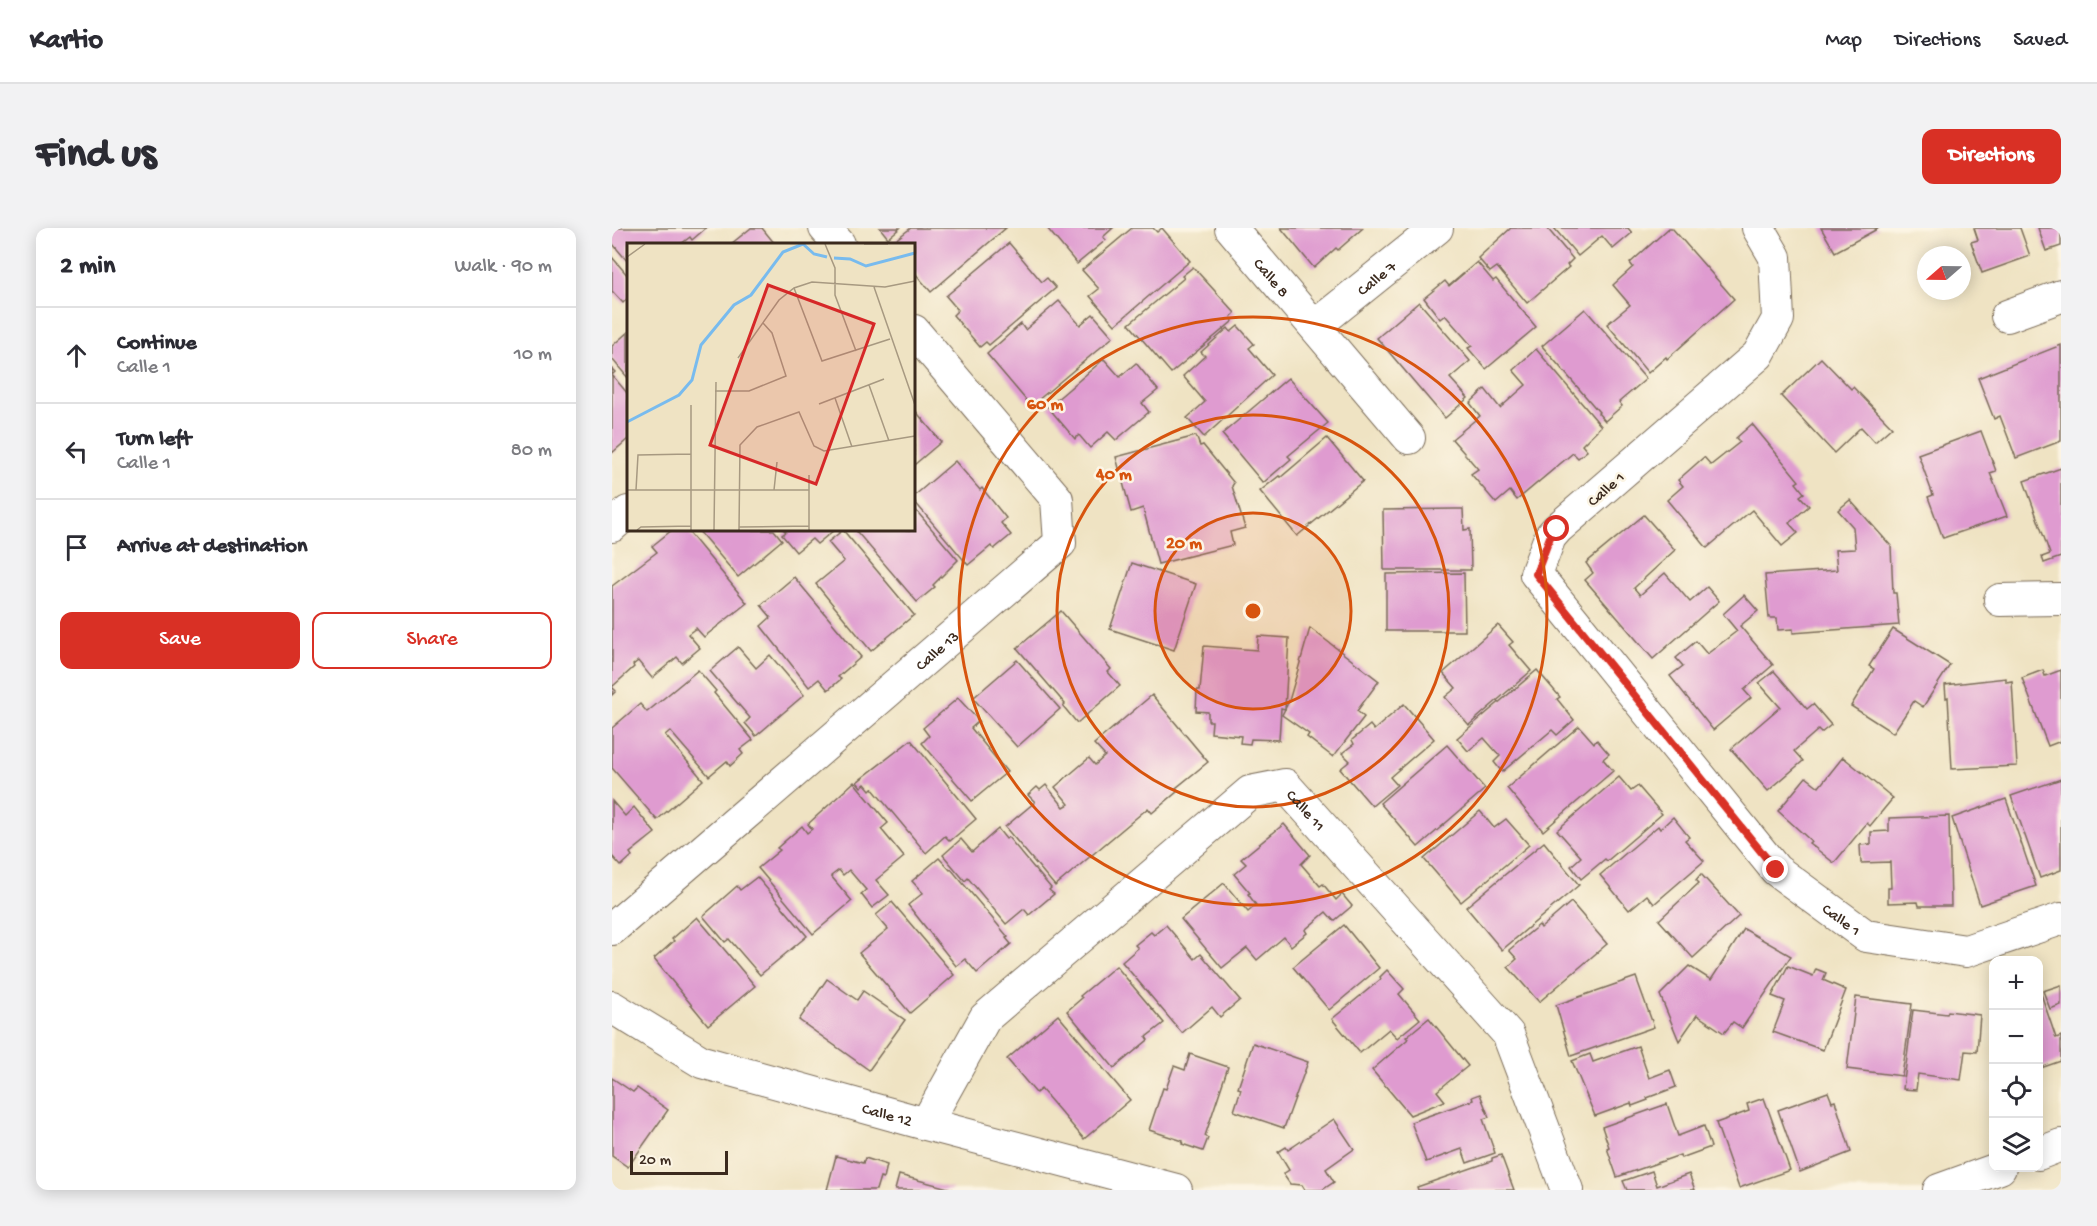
<!DOCTYPE html>
<html lang="en">
<head>
<meta charset="utf-8">
<style>
  body { margin:0; font-family:"Gochi Hand",sans-serif; background:#f2f2f3; color:#2b2b33 }
  .controls { position:absolute; right:18px; bottom:18px; display:grid; overflow:hidden; border-radius:12px; box-shadow:0 3px 15px #0003 }
  .controls button { width:54px; height:54px; display:grid; place-items:center; padding:0; border:0; border-bottom:2px solid #e1e1e2; background:#fff; color:#2b2b33; font:30px sans-serif }
  .compass { position:absolute; left:1305px; top:18px; width:54px; height:54px; border-radius:50%; background:#fff; box-shadow:0 3px 15px #0003; rotate:250deg }
  .scale { position:absolute; left:18px; bottom:15px; width:98px; box-sizing:border-box; padding-left:6px; border:3px solid #3b2a1e; border-top:0; font-size:16px; line-height:21px; white-space:nowrap; color:#3b2a1e; -webkit-text-stroke:4px #fcf5e5; paint-order:stroke }
  .stop { position:absolute; width:18px; height:18px; margin:-14px; border:4px solid #d93025; border-radius:50%; background:#fff }
  .stop.end { background:#d93025; border-color:#fff; box-shadow:0 2px 6px #0008 }
  .list { margin:0; padding:0; list-style:none }
  h2 { display:flex; justify-content:space-between; align-items:center; height:78px; margin:0; padding:0 24px; font-size:26px }
  h2 small { font-size:20px; font-weight:400; color:#7c7c81 }
  .list li { display:grid; grid-template-columns:39px 1fr auto; gap:18px; align-items:center; box-sizing:border-box; height:96px; padding:0 24px; border-top:2px solid #e1e1e2 }
  .list b { display:block; font-size:22px; white-space:nowrap }
  .list p { margin:0; font-size:20px; white-space:nowrap; color:#7c7c81 }
  .list em { font-size:20px; font-style:normal; color:#7c7c81 }
  .actions { display:flex; gap:12px; padding:18px 24px }
  .actions a { flex:1; padding:14px 0; border:2px solid #d93025; border-radius:12px; text-align:center; font-size:21px; color:#d93025 }
  .actions .main { background:#d93025; color:#fff }
  .icon { flex:none; width:33px; height:33px; fill:none; stroke:currentColor; stroke-width:2; stroke-linecap:round; stroke-linejoin:round }
  .map { position:relative; flex:none; width:1449px; height:962px; overflow:hidden; border-radius:12px }
  header { display:flex; align-items:center; gap:36px; box-sizing:border-box; height:84px; padding:0 30px; background:#fff; border-bottom:2px solid #e1e1e2 }
  header strong { font-size:28px }
  nav { display:flex; gap:33px; margin-inline-start:auto; font-size:21px }
  .intro { display:flex; align-items:center; justify-content:space-between; box-sizing:border-box; height:144px; padding:0 36px }
  h1 { margin:0; font-size:42px }
  .button { padding:15px 27px; border-radius:12px; background:#d93025; color:#fff; font-size:21px; font-weight:700 }
  main { display:flex; gap:36px; padding:0 36px }
  aside { flex:1; background:#fff; border-radius:12px; box-shadow:0 3px 15px #0003 }
  .map>svg:first-child { display:block }
  .building { fill:#df9bd0 }
  .lines { fill:none; stroke-linecap:round; stroke-linejoin:round }
  .minor-casing { stroke:#7a6b58; stroke-width:34 }
  .minor { stroke:#fff; stroke-width:32 }
  .route { stroke:#d93025; stroke-width:8 }
  .ring { fill:none; stroke:#d7540e; stroke-width:3 }
  .labels { text-anchor:middle; stroke-width:5; stroke-linejoin:round; paint-order:stroke }
  .street-label { font-size:16px; fill:#3b2a1e; stroke:#fcf5e5 }
  .inset-river { fill:none; stroke:#78bbee; stroke-width:3 }
  .inset-road { fill:none; stroke:#a79981; stroke-width:1.5 }
  .view { fill:#d62828; fill-opacity:0.15; stroke:#d62828; stroke-width:3 }
  .inset-edge { fill:none; stroke:#3b2a1e; stroke-width:3 }
  .centre { fill:#d7540e; stroke:#fcf5e5; stroke-width:3 }
  .ring-label { font-size:18px; text-anchor:middle; font-weight:bold; fill:#d7540e; stroke:#fcf5e5; stroke-width:5; stroke-linejoin:round; paint-order:stroke }
</style>
</head>
<body>
<header>
<strong>Kartio</strong>
<nav><a>Map</a><a>Directions</a><a>Saved</a></nav>
</header>
<div class="intro"><h1>Find us</h1><a class="button">Directions</a></div>
<main>
<aside>
<h2>2 min<small>Walk · 90 m</small></h2>
<ul class="list">
<li><svg class="icon" aria-label="ahead" viewBox="0 0 24 24"><path d="M12 20V5M6 11l6-6 6 6"/></svg><div><b>Continue</b><p>Calle 1</p></div><em>10 m</em></li>
<li><svg class="icon" aria-label="left" viewBox="0 0 24 24"><path d="M17 20v-9H6M10 6l-5 5 5 5"/></svg><div><b>Turn left</b><p>Calle 1</p></div><em>80 m</em></li>
<li><svg class="icon" aria-label="arrive" viewBox="0 0 24 24"><path d="M6 21V4h12l-3 4 3 4H6"/></svg><div><b>Arrive at destination</b></div></li>
</ul>
<div class="actions"><a class="main">Save</a><a>Share</a></div>
</aside>
<div class="map">
<svg width="1449" height="962" viewBox="0 0 1449 962">
  <rect width="100%" height="100%" fill="#fcf5e5"/>
  <filter id="ink" filterUnits="userSpaceOnUse"><feTurbulence type="fractalNoise" baseFrequency=".0167" numOctaves="2"/><feDisplacementMap in="SourceGraphic" scale="12" xChannelSelector="R" yChannelSelector="G"/><feConvolveMatrix kernelMatrix="1 2 1 2 8 2 1 2 1" color-interpolation-filters="sRGB"/></filter>
  <filter id="wash" filterUnits="userSpaceOnUse"><feTurbulence type="fractalNoise" baseFrequency=".008" numOctaves="4" result="noise"/><feDisplacementMap in="SourceGraphic" scale="24" xChannelSelector="R" yChannelSelector="G"/><feGaussianBlur stdDeviation="1.35" result="paint"/><feColorMatrix in="noise" values="0 0 0 0 0 0 0 0 0 0 0 0 0 0 0 0 0 1.4 0 .05"/><feComposite in="paint" operator="in"/></filter>
  <g filter="url(#wash)">
    <rect width="100%" height="100%" fill="#efe3c3"/>
    <g id="blocks">
      <g class="building">
        <path d="M0,0h94l-14,12 -2,-3 -9,7h-53v18l-16,-19z"/>
        <path d="M139,0h11l13,16h-44z"/>
        <path d="M268,0h20l-12,10z"/>
        <path d="M299,0h95l-75,64 -17,-20v-28h-24z"/>
        <path d="M435,0h66l-10,9 3,3 -29,24z"/>
        <path d="M520,0h21l4,4 5,-4 28,33 -75,64 -25,-29 9,-7 -17,-19z"/>
        <path d="M669,0h82l-25,22 -2,-2 -22,20z"/>
        <path d="M899,0h36l26,31 -6,6 2,2 -42,36 -30,-36 -7,5 -12,-14z"/>
        <path d="M942,0h74l4,5 -19,16 -11,-13 -24,20z"/>
        <path d="M1057,0h3l62,71 -67,60 -1,-2 -18,16 -41,-49 23,-19 -17,-20 20,-18 -3,-4z"/>
        <path d="M1209,0h58l-44,24z"/>
        <path d="M1362,0h46l10,28 -48,17 -11,-31 7,-2z"/>
        <path d="M1426,0h23v18l-15,5z"/>
        <path d="M397,15l33,39 5,-4 9,10 -67,57 -3,-3 -6,5 -27,-32 5,-5 -12,-14z"/>
        <path d="M0,29l16,19v22l-5,5 -10,-11 -1,1z"/>
        <path d="M865,34l16,19 3,-2 40,48 -50,42 -18,-21 4,-2 -27,-31 -5,4 -16,-21 21,-17 4,5z"/>
        <path d="M581,39l42,46 -4,4 2,4 -62,52 -42,-49 55,-46 -2,-2z"/>
        <path d="M447,73l21,24 13,-11 20,23 -82,69 -44,-52 34,-30 4,6z"/>
        <path d="M807,74l51,59 -20,17 18,20 -23,20 -68,-80z"/>
        <path d="M973,81l61,70 -27,23 3,4 -17,15 -7,-8 1,-1 -57,-66z"/>
        <path d="M626,98l16,18 -5,4 23,27 -68,62 -17,-19 18,-16 -22,-26 22,-20 -4,-4 27,-24 3,4z"/>
        <path d="M16,104v46l-16,-19v-13z"/>
        <path d="M1449,117v96l-45,17 -16,-42 -6,3 -16,-41z"/>
        <path d="M924,121l65,77 -19,19 5,6 -9,7 -5,-5 -56,47 -7,-9 -14,12 -25,-29 7,-5 -26,-30 28,-23 -10,-13 15,-14 15,19 26,-23 -13,-15z"/>
        <path d="M1209,130l30,31 2,-2 39,40 -17,15 -14,-15 -27,26 -53,-57z"/>
        <path d="M492,131l16,18 16,-14 22,27 -16,13 7,9 -33,28 -8,-8 -18,16 -11,-13 -4,4 -27,-32z"/>
        <path d="M0,141l3,3 -3,3 16,19v45l-16,14z"/>
        <path d="M676,150l40,45 -40,33 3,3 -28,24 -41,-49z"/>
        <path d="M302,181l27,33 -27,23z"/>
        <path d="M1140,196l47,57 -3,2 8,10 -4,3 9,10 -20,17 9,10 -16,13 -30,-36 -45,38 -40,-48 16,-14 -5,-6 26,-23 7,8 29,-23 -4,-4z"/>
        <path d="M1369,203l15,40 -6,2 17,43 -64,22 -15,-41 5,-2 -15,-41z"/>
        <path d="M584,208l4,10 3,-1 31,38 -2,3 13,42 -15,4 3,13 -75,19 -15,-56 -12,4 -15,-55z"/>
        <path d="M715,210l36,43 -66,55 -37,-45 19,-15 2,1z"/>
        <path d="M343,233l25,29 2,-2 24,30 -5,5 10,12 -17,14 -3,-3 -23,19 -54,-64v-5z"/>
        <path d="M1449,240v89l-17,6 -2,-6 8,-3 -26,-73z"/>
        <path d="M1238,272l41,46 2,47h3l3,32 -106,8v-4l-15,1 -1,-12h-8l-4,-43 72,-5 -2,-20 20,-1 -2,-22 -15,-17z"/>
        <path d="M302,280l44,52 -25,25 2,2 -18,15 -60,-70 3,-2h54z"/>
        <path d="M843,281h8l1,21 6,-1 1,41h-87l-1,-60z"/>
        <path d="M1032,287l31,35 -41,38 6,7 25,-22 25,29 17,-15 12,14 -66,58 -68,-79 8,-7 -7,-10z"/>
        <path d="M60,302h15l60,73 -43,34 -8,-9 -8,6 12,14 -18,15 -5,-6 -25,21 -14,-17 -5,4 1,2 -22,20 4,4 -4,4v-109l45,-34 -5,-6z"/>
        <path d="M86,302h76l8,10 -44,37z"/>
        <path d="M172,302h50l-17,14 -5,-5 -16,13 -14,-17 4,-3z"/>
        <path d="M231,302l71,85 -43,36 -55,-67 28,-23 -16,-19z"/>
        <path d="M520,335l64,21 -22,66 -64,-21z"/>
        <path d="M852,345l1,58h-79v-57z"/>
        <path d="M182,349l67,80 -23,20 3,2 -13,11 -9,-11 -10,8 -48,-61 10,-9 -10,-12z"/>
        <path d="M1132,367l14,16 -18,15 33,39 -29,25 7,8 -38,32 -43,-54 13,-10 -7,-8 20,-17 11,13 30,-23 -14,-17z"/>
        <path d="M449,383l50,58 -3,3 12,14 -43,37 -14,-17 2,-2 -48,-56z"/>
        <path d="M886,397l15,17 -4,3 22,26 -62,54 -24,-28 11,-9 -13,-15z"/>
        <path d="M698,400l69,53 -22,30 7,6 -31,40 -26,-20 2,-3 -27,-19 7,-14z"/>
        <path d="M1281,401l57,36 -27,42 -9,-6 -21,32 -42,-27 23,-37 -5,-3z"/>
        <path d="M646,408l31,2 -4,71 -4,-1 -2,32 -28,-1 -1,5 -10,-1 1,-7 -30,-3 1,-12h-4v-9l-12,-1 1,-21h3l4,-44 53,4z"/>
        <path d="M126,419l18,21 14,-13 34,40 -48,41 -11,-13 5,-5 -40,-47z"/>
        <path d="M405,432l43,49 -43,38 -44,-49z"/>
        <path d="M86,442l18,21 -2,2 39,47 -13,10 3,4 -13,12 -3,-5 -18,15 -39,-45 -5,4 38,45 -46,40 -45,-52v-40l28,-24 7,8z"/>
        <path d="M925,442l23,27 -3,2 17,21 -17,15 -5,-5 -50,42 -8,-10 6,-6 -16,-18 -16,13 -11,-13z"/>
        <path d="M1431,442l2,6 16,-6v71l-13,5 -26,-68z"/>
        <path d="M1162,443l33,38 6,-5 18,21 -10,8 -3,-3 -24,21 9,10 -35,30 -37,-42 49,-42 -21,-24z"/>
        <path d="M1394,450v4l6,-1 5,85 -65,3 -4,-72 -2,1 -1,-13z"/>
        <path d="M540,467l56,67 -32,26 2,3 -26,22 -4,-5 -93,78 -50,-59 30,-25 -7,-7 9,-8 3,3 6,-5 18,22 5,-3 -14,-17 34,-29 6,7 10,-9 -11,-12z"/>
        <path d="M346,470l21,23 -8,7 36,44 -35,29 -50,-58 7,-7 -6,-8z"/>
        <path d="M792,476l30,35 -44,38 7,8 -25,21 -32,-37 10,-8 -8,-8 12,-9 -2,-4 18,-15 4,5z"/>
        <path d="M967,498l15,17 3,-3 12,14 -6,5 10,12 -70,60 -36,-43z"/>
        <path d="M299,512l65,79 -26,22 -5,-5 -19,17 -54,-65 -2,2 -5,-6 -4,3 -4,-5z"/>
        <path d="M835,517l38,44 -67,58 -38,-44z"/>
        <path d="M1231,529l50,41 -23,28 -3,-3 -33,40 -25,-20 2,-2 -33,-30 28,-34 13,10z"/>
        <path d="M1007,549l12,14 7,-5 24,28 -55,47 -2,-2 -24,20 -10,-13 10,-9 -24,-27z"/>
        <path d="M1449,551v91l-21,8 -29,-82z"/>
        <path d="M242,554l34,41 -7,6 23,28 -28,23 13,15 -17,13 -11,-14 5,-4 -17,-20 -6,5 -4,-5 -8,6 21,25 -39,33 -55,-66 22,-18 -3,-2 25,-22 5,7 5,-4 -4,-5z"/>
        <path d="M1394,571l30,87 -56,19 -28,-87z"/>
        <path d="M0,573l13,15 9,-9 21,26 -25,20 2,3 -11,10 -9,-10z"/>
        <path d="M868,583l14,17 12,-9 23,26 -68,57 -37,-43z"/>
        <path d="M1337,588l2,90h-32l-1,-4 -30,1v-15h3l-1,-26 -29,1 -1,-18 11,-1v-12l18,-1v-13z"/>
        <path d="M1061,589l16,20 -4,3 19,21 -50,43 -7,-9 -18,15 -29,-35 58,-49 2,3z"/>
        <path d="M672,596l26,31 -9,9 19,22 3,-2 13,16 6,-6 10,12 -18,15 -8,-9 -21,18 2,3 -16,13 -7,-9 -27,23 -10,-12 -25,20 -41,-49 43,-36 24,29 8,-7 -8,-11 2,-1 -16,-19 12,-10 -5,-5z"/>
        <path d="M386,601l8,10 2,-2 43,51 -2,2 5,4 -25,21 -5,-6 -18,15 -38,-46 -3,3 -22,-26 18,-16 11,13z"/>
        <path d="M932,614l35,43 -77,65 -36,-43z"/>
        <path d="M327,630l11,12 1,-1 57,68 -2,1 5,6 -34,29 -12,-14 -9,7 -48,-61 15,-12 -11,-12z"/>
        <path d="M1089,646l38,42 -46,42 -34,-38 40,-37 -3,-3z"/>
        <path d="M145,649l50,59 -47,39 -31,-36 -4,3 -22,-26 34,-30 3,4z"/>
        <path d="M280,674l62,73 -44,38 -51,-60 29,-24 -12,-14z"/>
        <path d="M959,674l36,42 -68,58 -31,-35 9,-8 -8,-9 30,-25 2,3z"/>
        <path d="M85,689l58,69 -47,39 -54,-66 20,-18 -2,-2z"/>
        <path d="M554,697l29,34 6,-5 39,46 -20,17 -8,-10 -30,26 -60,-71 16,-14 -3,-3 16,-13 3,3z"/>
        <path d="M732,697l35,43 -50,42 -36,-43z"/>
        <path d="M1132,701l47,27 -49,72 -9,-6 -9,11 -27,-18 -18,26 -19,-46 29,-29 22,14z"/>
        <path d="M504,738l48,57 -18,14 2,3 -34,28 -47,-57 15,-13 -2,-2z"/>
        <path d="M1176,738l25,10 3,-7 10,4 -3,7 23,10 -23,60 -50,-18 12,-31 -13,-5z"/>
        <path d="M775,742l17,19 -5,5 21,25 -23,19 -8,-9 -29,24 -28,-34 49,-40 -1,-2z"/>
        <path d="M1024,749l18,50 -83,29 -15,-51z"/>
        <path d="M215,751l30,21 6,-9 42,29 -36,50 -70,-50z"/>
        <path d="M1449,757v20l-11,4 -7,-18z"/>
        <path d="M1427,760l17,50 5,-2v25l-23,8z"/>
        <path d="M1244,769l56,7 -10,72 -55,-7z"/>
        <path d="M1301,782l34,4 1,-3 32,4 -3,37 -12,-1 -4,29 -43,-6 -2,16 -13,-1z"/>
        <path d="M446,787l72,85 -46,39 -43,-50 -5,4 -29,-34z"/>
        <path d="M817,790l39,48 -31,25 8,10 -35,14 -38,-45 36,-31 -2,-2z"/>
        <path d="M641,815l55,19 -24,66 -50,-17 7,-22 -3,-1z"/>
        <path d="M1026,818l11,32 21,-8 6,17 -29,11 1,2 -16,6 -1,-3 -36,13 -23,-55 18,-7 3,8z"/>
        <path d="M578,826l38,13 -23,69 3,2 -5,13 -21,-7 1,-3 -34,-11 14,-42 3,1 8,-23 11,4z"/>
        <path d="M0,850l21,14 4,-4 31,22 -40,57 -16,-11z"/>
        <path d="M1216,864l4,10 3,-1 16,51 -51,20 -22,-62z"/>
        <path d="M868,866l9,23 -6,2 12,34 -28,10 -5,-14 -36,13 -15,-40 62,-22 -1,-3z"/>
        <path d="M1152,870l26,72 -51,18 -23,-65 33,-12 -2,-7z"/>
        <path d="M1055,876l11,32 26,-10 7,21 -30,11 -1,-3 -63,22 -10,-29 2,-1 -7,-20z"/>
        <path d="M722,891l20,30 -28,20 8,13 -12,8h-17l-3,-5 -12,-1 -7,-10 6,-4 -11,-18 8,-5 2,3z"/>
        <path d="M889,927l13,35h-96l-1,-3 75,-26v-3z"/>
        <path d="M224,928l27,7 2,-5 22,7 -3,13 -4,-1 -4,13h-49z"/>
        <path d="M1040,943l5,15 32,-12 6,16h-68l-4,-9z"/>
        <path d="M287,947l53,14v1h-57z"/>
      </g>
    </g>
  </g>
  <g filter="url(#ink)">
    <use href="#blocks" fill-opacity="0" stroke="#7a6b58" stroke-width="1.5"/>
    <g class="lines">
      <defs>
        <g id="minor">
          <path d="M213,0l14,16"/>
          <path id="s1" d="M619,0l178,210"/>
          <path id="s2" d="M1146,0l17,29 3,62 -20,36 -201,174 -7,8 -14,37 240,296 90,66 100,15 95,-32"/>
          <path d="M1395,88l54,-20"/>
          <path id="s3" d="M703,98l122,-98"/>
          <path d="M0,298l16,-14"/>
          <path d="M1388,372l61,-1"/>
          <path id="s4" d="M0,701l448,-386 -3,-44 -143,-168"/>
          <path id="s5" d="M0,779l90,55 224,62 250,66"/>
          <path id="s6" d="M314,896l59,-106 265,-226 35,-7 223,249 59,156"/>
          <path d="M1426,926l23,-9"/>
          <path d="M1327,962l61,-22"/>
        </g>
      </defs>
      <use href="#minor" class="minor-casing"/>
      <use href="#minor" class="minor"/>
    </g>
  </g>
  <g class="lines" filter="url(#ink)">
    <path class="route" d="M945,301l-7,8 -14,37 240,296"/>
  </g>
  <circle cx="641" cy="383" r="98" fill="#d7540e" fill-opacity=".12"/>
  <g class="ring">
    <circle cx="641" cy="383" r="98"/>
    <circle cx="641" cy="383" r="196"/>
    <circle cx="641" cy="383" r="294"/>
  </g>
  <g class="labels">
    <g class="street-label">
      <text dy="6" stroke="none"><textPath href="#s1" startOffset="64">Calle 8</textPath></text>
      <text dy="6" stroke="none"><textPath href="#s3" startOffset="78">Calle 7</textPath></text>
      <text transform="translate(993 260) rotate(-41)" y="6">Calle 1</text>
      <text dy="6" stroke="none"><textPath href="#s4" startOffset="428">Calle 13</textPath></text>
      <text dy="6" stroke="none"><textPath href="#s6" startOffset="538">Calle 11</textPath></text>
      <text dy="6" stroke="none"><textPath href="#s2" startOffset="916">Calle 1</textPath></text>
      <text dy="6" stroke="none"><textPath href="#s5" startOffset="298">Calle 12</textPath></text>
    </g>
  </g>
  <g transform="translate(15 15)">
    <rect width="288" height="288" fill="#efe3c3"/>
    <path class="inset-river" d="M207,15l16,1 16,7 49,-13M0,179l52,-27 13,-15 9,-35 33,-40 17,-10 32,-43 20,-8 11,10 13,3"/>
    <path class="inset-road" d="M198,1l10,24v27l21,56M237,1h24M0,14l18,-13M247,44l41,118M167,45l28,73 68,-22M111,115l41,-58 15,-12 18,-6 73,5 30,-6M242,142l20,56M88,148h34l37,-15 -14,-43 -9,-10M208,155l17,49M192,161l65,-25M182,232v55M0,247h182M9,247l2,-35 53,-1M147,247l3,-28M112,284l70,-1M10,287l4,-3 50,-1M64,287v-125M87,287l2,-148M112,287l1,-85 17,-18 42,-15 15,34 10,5 91,-15"/>
    <path class="view" d="M141,42l106,39 -58,160 -106,-39z"/>
    <rect width="288" height="288" class="inset-edge"/>
  </g>
  <circle cx="641" cy="383" r="9" class="centre"/>
  <g class="ring-label">
    <text x="433" y="181">60 m</text>
    <text x="502" y="251">40 m</text>
    <text x="572" y="320">20 m</text>
  </g>
</svg>
<div class="controls">
<button>+</button>
<button>−</button>
<button><svg class="icon" aria-label="locate" viewBox="0 0 24 24"><circle cx="12" cy="12" r="6"/><path d="M12 2v4M12 18v4M2 12h4M18 12h4"/></svg></button>
<button><svg class="icon" aria-label="layers" viewBox="0 0 24 24"><path d="M12 4l9 5-9 5-9-5zM3 14l9 5 9-5"/></svg></button>
</div>
<svg class="compass" viewBox="-18 -18 36 36"><path d="M0-13l5 13h-10z" fill="#e53935"/><path d="M0 13l5-13h-10z" fill="#7c7c81"/></svg>
<div class="scale">20 m</div>
<div class="stop" style="left:945px;top:301px"></div>
<div class="stop end" style="left:1164px;top:642px"></div>
</div>
</main>
</body>
</html>
